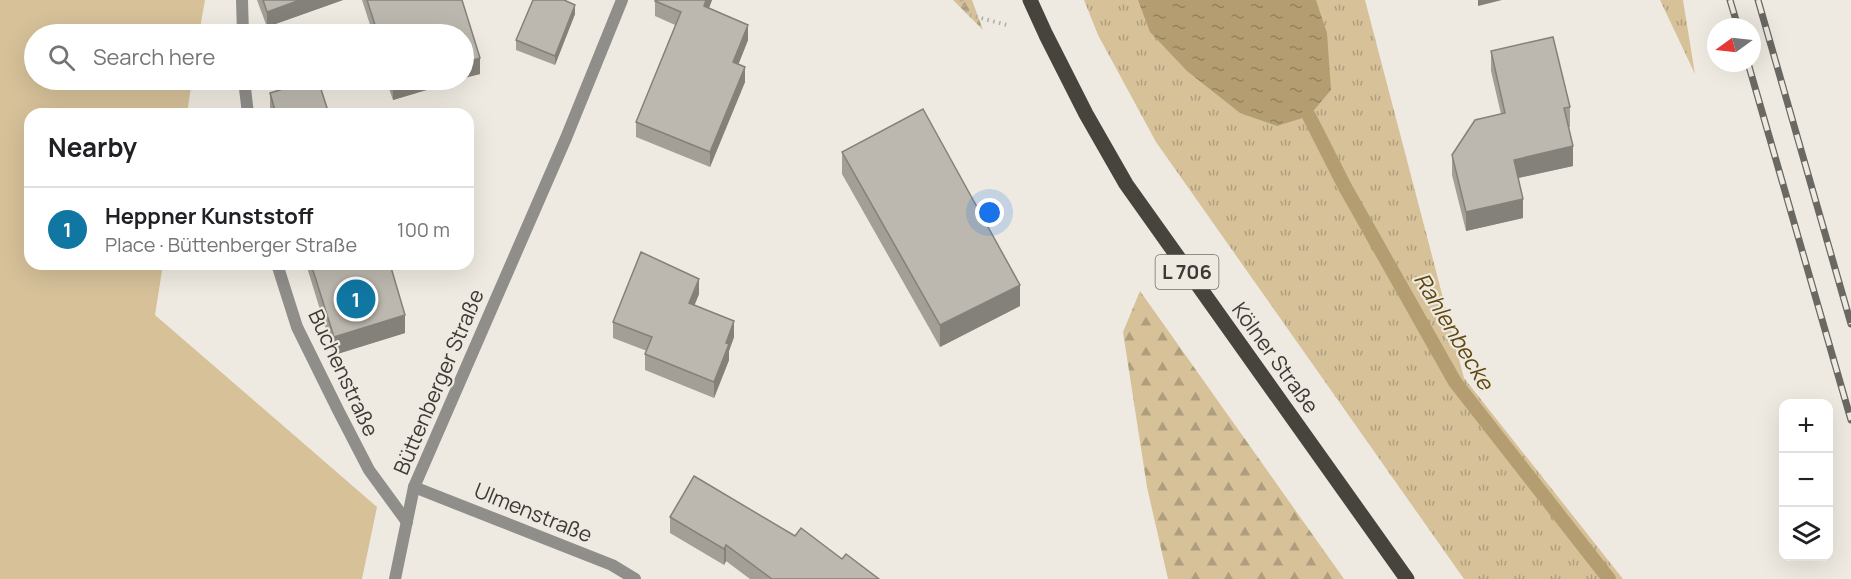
<!DOCTYPE html>
<html lang="en">
<head>
<meta charset="utf-8">
<style>
  body { margin:0; font-family:Manrope,sans-serif; background:#f6f6f6; color:#202124 }
  .controls { position:absolute; right:18px; bottom:18px; display:grid; overflow:hidden; border-radius:12px; box-shadow:0 6px 24px #0002 }
  .controls button { width:54px; height:54px; display:grid; place-items:center; padding:0; border:0; border-bottom:2px solid #e0e0e0; background:#fff; color:#202124; font:30px sans-serif }
  .compass { position:absolute; left:1707px; top:18px; width:54px; height:54px; border-radius:50%; background:#fff; box-shadow:0 6px 24px #0002; rotate:255deg }
  .you { position:absolute; left:990px; top:213px; width:21px; height:21px; margin:-15px; border:4px solid #fff; border-radius:50%; background:#1a73e8; box-shadow:0 0 0 9px #1a73e833 }
  .badge { display:grid; place-items:center; width:39px; height:39px; border-radius:50%; background:#1076a2; color:#fff; font-size:20px; font-weight:700 }
  .pin { position:absolute; translate:-50% -50%; border:3px solid #fff; box-shadow:0 2px 6px #0006 }
  .list { margin:0; padding:0; list-style:none }
  h2 { display:flex; justify-content:space-between; align-items:center; height:78px; margin:0; padding:0 24px; font-size:26px }
  h2 small { font-size:20px; font-weight:400; color:#757577 }
  .list li { display:grid; grid-template-columns:39px 1fr auto; gap:18px; align-items:center; box-sizing:border-box; height:84px; padding:0 24px; border-top:2px solid #e0e0e0 }
  .list b { display:block; font-size:22px; white-space:nowrap }
  .list p { margin:0; font-size:20px; white-space:nowrap; color:#757577 }
  .list em { font-size:20px; font-style:normal; color:#757577 }
  .icon { flex:none; width:33px; height:33px; fill:none; stroke:currentColor; stroke-width:2; stroke-linecap:round; stroke-linejoin:round }
  .map { position:relative; flex:none; width:1851px; height:579px; overflow:hidden }
  .search { position:absolute; background:#fff; box-shadow:0 6px 24px #0002; left:24px; top:24px; width:450px; height:66px; display:flex; align-items:center; gap:15px; box-sizing:border-box; padding:0 21px; border-radius:33px; color:#757577; font-size:22px }
  .panel { position:absolute; background:#fff; box-shadow:0 6px 24px #0002; left:24px; top:108px; width:450px; height:162px; border-radius:18px }
  .map>svg:first-child { display:block }
  .grass { fill:url(#grass-tufts) }
  .forest { fill:url(#forest-firs) }
  .green { fill:#d6c199 }
  .water { fill:url(#water-ripples) }
  .lines { fill:none; stroke-linecap:round; stroke-linejoin:round }
  .stream { stroke:#b49e71; stroke-width:14 }
  .path { stroke:#b0aca5; stroke-width:4; stroke-dasharray:1.5 4.5; stroke-linecap:butt }
  .service { stroke:#908e8a; stroke-width:12 }
  .minor { stroke:#908e8a; stroke-width:12 }
  .primary { stroke:#47443d; stroke-width:15 }
  .rail-casing { stroke:#6a6863; stroke-width:7 }
  .rail { stroke:#efeae1; stroke-width:4.5; stroke-dasharray:14; stroke-linecap:butt }
  .wall { fill:#a39e96 }
  .shaded-wall { fill:#84817a }
  .building { fill:#bdb8af; stroke:#84817a; stroke-width:1.5 }
  .labels { text-anchor:middle; stroke-width:4.5; stroke-linejoin:round; paint-order:stroke }
  .shield { fill:#efeae1; stroke:#726f6a; stroke-width:1.5 }
  .shield-label { font-size:20px; font-weight:bold; fill:#3c3a37 }
  .street-label { font-size:21px; fill:#3c3a37; stroke:#efeae1 }
  .water-label { font-size:22px; font-style:italic; fill:#5f470e; stroke:#efeae1 }
</style>
</head>
<body>
<div class="map">
<svg width="1851" height="579" viewBox="0 0 1851 579">
  <defs>
    <pattern id="grass-tufts" width="24" height="20" patternUnits="userSpaceOnUse" patternTransform="scale(1.5)"><rect width="24" height="20" fill="#d6c199"/><path d="M3 7l-1-3M5 7V3M7 7l1-3M15 17l-1-3M17 17v-4M19 17l1-3" fill="none" stroke="#af9e7e"/></pattern>
    <pattern id="forest-firs" width="22" height="20" patternUnits="userSpaceOnUse" patternTransform="scale(1.5)"><rect width="22" height="20" fill="#d6c199"/><path d="M5 1l3.5 6h-7zM16 11l3.5 6h-7z" fill="#af9e7e"/></pattern>
    <pattern id="water-ripples" width="26" height="14" patternUnits="userSpaceOnUse" patternTransform="scale(1.5)"><rect width="26" height="14" fill="#b49e71"/><path d="M2 4q2-2 4 0t4 0M15 11q2-2 4 0t4 0" fill="none" stroke="#94825e"/></pattern>
  </defs>
  <rect width="100%" height="100%" fill="#efeae1"/>
  <g class="grass">
    <path d="M1084,0h281l99,378 159,201h-159l-308,-437 -58,-107z"/>
    <path d="M1660,0h23l12,74z"/>
  </g>
  <g class="forest">
    <path d="M953,0h19l11,30z"/>
    <path d="M1140,291l204,288h-176l-21,-92 -24,-155z"/>
  </g>
  <path class="green" d="M0,0h205l-6,34h-165v46h158l-5,34h-157v150h133l-8,51 222,192 -15,72h-362z"/>
  <path class="water" d="M1138,0h178l11,33 4,57 -22,26 -32,10 -37,-13 -53,-42 -37,-39z"/>
  <g class="lines">
    <path class="stream" d="M1309,116l36,71 110,195 154,197"/>
    <path class="path" d="M961,0l8,15 38,10"/>
    <g class="service">
      <path d="M242,0l1,34"/>
      <path d="M244,80l4,34"/>
      <path d="M277,264l20,63 41,83 31,60 38,52"/>
    </g>
    <g class="minor">
      <path d="M414,487l198,78 23,14"/>
      <path d="M395,579l19,-92 152,-349 56,-138"/>
    </g>
    <path class="primary" d="M1030,0l16,35 40,79 40,70 281,395"/>
    <defs>
      <g id="rail">
        <path d="M1730,0l8,27"/>
        <path d="M1758,0l93,324"/>
        <path d="M1748,63l103,357"/>
      </g>
    </defs>
    <use href="#rail" class="rail-casing"/>
    <use href="#rail" class="rail"/>
  </g>
  <g class="wall">
    <path d="M257,0h86l-76,27z"/>
    <path d="M362,0h100l18,74 -16,4v-44h-91z"/>
    <path d="M712,0l-3,8 39,32 -10,25 7,17 -35,85 -74,-30v-15l39,-97 -20,-9v-15z"/>
    <path d="M575,14l-20,51 -39,-15v-10z"/>
    <path d="M1491,51l79,56v20h-2l5,39 -55,12 5,40 -57,13 -14,-56v-20l49,-41 -10,-43z"/>
    <path d="M386,80h74l-67,20z"/>
    <path d="M270,93l59,21h-58l-1,-3z"/>
    <path d="M842,152l178,154 -80,41 -98,-173z"/>
    <path d="M306,264h84l15,69 -71,22z"/>
    <path d="M699,294l-5,11 40,32 -5,14v9l-15,38 -69,-28v-16l2,-3 -34,-13v-16z"/>
    <path d="M670,517l125,19 47,23 37,20h-129l-24,-18 -2,4 -54,-32z"/>
  </g>
  <g class="shaded-wall">
    <path d="M300,0h43l-76,27v-15z"/>
    <path d="M706,0h6l-8,21v-15z"/>
    <path d="M1478,0h24l-24,6z"/>
    <path d="M575,5v9l-20,51v-9z"/>
    <path d="M748,25v15l-15,38v-16z"/>
    <path d="M480,58v16l-16,4v-15z"/>
    <path d="M745,67v15l-35,85v-15z"/>
    <path d="M408,80h52l-67,20v-16z"/>
    <path d="M1573,146v20l-59,13v-19z"/>
    <path d="M1523,199v19l-57,13v-19z"/>
    <path d="M699,279v15l-10,25v-16z"/>
    <path d="M1020,285v21l-80,41v-22z"/>
    <path d="M405,315v18l-71,22v-18z"/>
    <path d="M734,321v16l-5,14v9l-15,38v-16l12,-39z"/>
    <path d="M726,545v16l-2,4v-16z"/>
  </g>
  <g class="building">
    <path d="M263,0h37l-33,12z"/>
    <path d="M367,0h95l18,58 -16,5v-29h-86z"/>
    <path d="M533,0h31l11,5 -20,51 -39,-16z"/>
    <path d="M656,0h50l-2,6 44,19 -15,37 12,5 -35,85 -74,-30 45,-110 -26,-11z"/>
    <path d="M1553,37l17,70 -6,1 9,38 -59,14 9,39 -57,13 -14,-57 23,-35 30,-7 -14,-62z"/>
    <path d="M312,80h6l11,34h-53l-6,-21z"/>
    <path d="M391,80h17l-15,4z"/>
    <path d="M923,109l97,176 -80,40 -98,-173z"/>
    <path d="M641,252l58,27 -10,24 45,18 -8,22 3,1 -15,38 -69,-28 7,-17 -39,-15z"/>
    <path d="M311,264h79l15,51 -71,22z"/>
    <path d="M694,476l101,60 6,-8 41,31 4,-5 33,25h-107l-46,-34 -2,4 -54,-32z"/>
  </g>
  <g class="labels">
    <rect class="shield" x="1155.5" y="255" width="63" height="34" rx="4.5"/>
    <g class="shield-label">
      <text x="1187" y="279">L 706</text>
    </g>
    <g class="street-label">
      <text transform="translate(1275 358) rotate(54)" y="7">Kölner Straße</text>
      <text transform="translate(343 373) rotate(65)" y="7">Buchenstraße</text>
      <text transform="translate(439 382) rotate(-67)" y="7">Büttenberger Straße</text>
      <text transform="translate(533 513) rotate(22)" y="7">Ulmenstraße</text>
    </g>
    <g class="water-label">
      <text transform="translate(1454 331) rotate(59)" y="8">Rahlenbecke</text>
    </g>
  </g>
</svg>
<div class="controls">
<button>+</button>
<button>−</button>
<button><svg class="icon" aria-label="layers" viewBox="0 0 24 24"><path d="M12 4l9 5-9 5-9-5zM3 14l9 5 9-5"/></svg></button>
</div>
<svg class="compass" viewBox="-18 -18 36 36"><path d="M0-13l5 13h-10z" fill="#e53935"/><path d="M0 13l5-13h-10z" fill="#757577"/></svg>
<div class="you"></div>
<div class="pin badge" style="left:356px;top:299px">1</div>
<div class="search"><svg class="icon" aria-label="search" viewBox="0 0 24 24"><circle cx="10" cy="10" r="6"/><path d="M15 15l6 6"/></svg>Search here</div>
<section class="panel">
<h2>Nearby<small></small></h2>
<ul class="list">
<li><span class="badge">1</span><div><b>Heppner Kunststoff</b><p>Place · Büttenberger Straße</p></div><em>100 m</em></li>
</ul>
</section>
</div>
</body>
</html>
